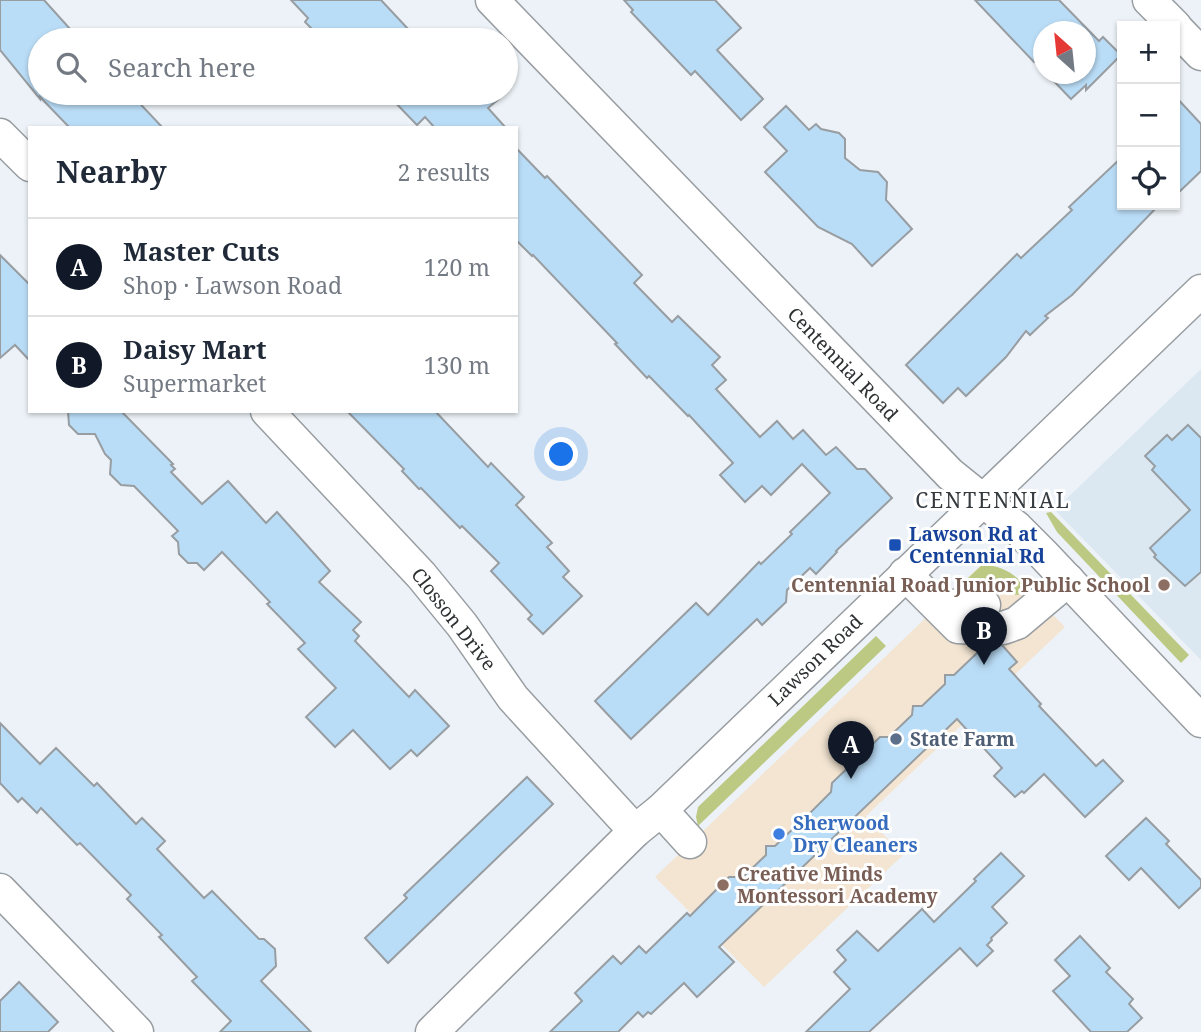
<!DOCTYPE html>
<html lang="en">
<head>
<meta charset="utf-8">
<style>
  body { margin:0; font-family:"Noto Serif",serif; background:#f6f6f7; color:#1f2937 }
  .controls { position:absolute; right:21px; top:21px; display:grid; overflow:hidden; border-radius:0px; box-shadow:0 2px 5px #0004 }
  .controls button { width:63px; height:63px; display:grid; place-items:center; padding:0; border:0; border-bottom:2px solid #e0e1e3; background:#fff; color:#1f2937; font:35px sans-serif }
  .compass { position:absolute; left:1033px; top:21px; width:63px; height:63px; border-radius:50%; background:#fff; box-shadow:0 2px 5px #0004; rotate:333deg }
  .you { position:absolute; left:562px; top:455px; width:24px; height:24px; margin:-18px; border:5px solid #fff; border-radius:50%; background:#1a73e8; box-shadow:0 0 0 10px #1a73e833 }
  .badge { display:grid; place-items:center; width:46px; height:46px; border-radius:50%; background:#111827; color:#fff; font-size:23px; font-weight:700 }
  .pin { position:absolute; translate:-50% -58px; filter:drop-shadow(0 2px 4px #0008) }
  .pin::after { content:''; position:absolute; top:37px; width:24px; height:21px; background:inherit; clip-path:polygon(0 0,100% 0,50% 100%) }
  .list { margin:0; padding:0; list-style:none }
  h2 { display:flex; justify-content:space-between; align-items:center; height:91px; margin:0; padding:0 28px; font-size:30px }
  h2 small { font-size:23px; font-weight:400; color:#747a83 }
  .list li { display:grid; grid-template-columns:46px 1fr auto; gap:21px; align-items:center; box-sizing:border-box; height:98px; padding:0 28px; border-top:2px solid #e0e1e3 }
  .list b { display:block; font-size:26px; white-space:nowrap }
  .list p { margin:0; font-size:23px; white-space:nowrap; color:#747a83 }
  .list em { font-size:23px; font-style:normal; color:#747a83 }
  .icon { flex:none; width:38px; height:38px; fill:none; stroke:currentColor; stroke-width:2; stroke-linecap:round; stroke-linejoin:round }
  .map { position:relative; flex:none; width:1201px; height:1032px; overflow:hidden }
  .search { position:absolute; background:#fff; box-shadow:0 2px 5px #0004; left:28px; top:28px; width:490px; height:77px; display:flex; align-items:center; gap:18px; box-sizing:border-box; padding:0 24px; border-radius:38px; color:#747a83; font-size:26px }
  .panel { position:absolute; background:#fff; box-shadow:0 2px 5px #0004; left:28px; top:126px; width:490px; height:287px; border-radius:0px }
  .map>svg:first-child { display:block }
  .commercial { fill:#f3e5d2 }
  .built { fill:#dbe8f1 }
  .green { fill:#bcc983 }
  .building { fill:#baddf7; stroke:#979da1; stroke-width:2 }
  .lines { fill:none; stroke-linecap:round; stroke-linejoin:round }
  .minor-casing { stroke:#989da1; stroke-width:35 }
  .minor { stroke:#fff; stroke-width:32 }
  .transit-dot { fill:#1a4fb4; stroke:#fff; stroke-width:2.5 }
  .education-dot { fill:#8d6e63; stroke:#fff; stroke-width:2.5 }
  .service-dot { fill:#5c6f8a; stroke:#fff; stroke-width:2.5 }
  .shop-dot { fill:#3f7fe0; stroke:#fff; stroke-width:2.5 }
  .labels { text-anchor:middle; stroke-width:6; stroke-linejoin:round; paint-order:stroke }
  .street-label { font-size:19px; fill:#2e3132; stroke:#fff }
  .transit-label { font-size:19px; font-weight:bold; fill:#164399; stroke:#fff; text-anchor:start }
  .education-label { font-size:19px; font-weight:bold; fill:#785e54; stroke:#fff; text-anchor:end }
  .service-label { font-size:19px; font-weight:bold; fill:#4e5e75; stroke:#fff; text-anchor:start }
  .shop-label { font-size:19px; font-weight:bold; fill:#366cbe; stroke:#fff; text-anchor:start }
  .neighbourhood-label { font-size:21px; letter-spacing:2px; fill:#363b3f; stroke:#fff }
</style>
</head>
<body>
<div class="map">
<svg width="1201" height="1032" viewBox="0 0 1201 1032">
  <rect width="100%" height="100%" fill="#ecf2f7"/>
  <path class="commercial" d="M990,565l21,8 54,54 -199,189 37,39 -139,132 -109,-110 325,-311z"/>
  <path class="built" d="M1201,369v291l-146,-150z"/>
  <g class="green">
    <path d="M1051,512l138,143 -8,8 -124,-131 -11,-19z"/>
    <path d="M982,565c21,0 34,10 47,25l-5,5 -72,-2z"/>
    <path d="M876,636l10,10 -188,180 -2,-9 2,-10z"/>
  </g>
  <g class="building">
    <path d="M0,0h44l36,40h-40v53h90l33,35h-93l-30,-31v2l-40,-49z"/>
    <path d="M291,0h90l28,30 -12,10h-99l13,-12 -6,-6 3,-4z"/>
    <path d="M624,0h91l26,28 -24,22 46,49 -22,21 -46,-49 -4,4 -60,-63 2,-2z"/>
    <path d="M975,0h84l40,41 4,-4 18,18 -35,35v-5l-15,14 -24,-25h39v-42h-42v20l-10,10z"/>
    <path d="M386,93h120l-18,15 18,20h-71l-10,-11 -8,8z"/>
    <path d="M1175,96l26,28v47l-26,25z"/>
    <path d="M786,106l23,24 7,-6 5,5 18,4 6,6v19l15,12 18,2 9,10 -1,18 26,29 -40,37 -20,-22 -34,-17 -53,-55 22,-21 -23,-24z"/>
    <path d="M516,148l29,30 2,-2 95,99 -8,8 38,39 6,-6 42,41 -8,8 14,15 -10,9 44,48 17,-16 16,18 10,-9 23,25 10,-8 21,22h8l27,29 -56,53 1,1 -21,22 -6,-6 -23,22 -1,12 -24,23 -5,-6 -126,120 -36,-38 101,-98 12,12 51,-53 2,2 31,-30 -2,-2 40,-39 -28,-29 -31,31 -9,-9 -17,16 -25,-27 13,-12 -44,-48 -1,1 -39,-40 -2,2 -32,-34 2,-1 -84,-88 -1,1 -16,-16z"/>
    <path d="M1122,157v48h37l-87,90 -27,21 3,2 -18,17 -4,-4 -20,26 -40,39 -8,-8 -15,15 -37,-38 111,-111 4,4 51,-48 -3,-3z"/>
    <path d="M0,255l30,30v76l-15,-16 -15,13z"/>
    <path d="M68,411h53l52,53 -2,1 4,4 -4,3 31,32 26,-23 38,42 11,-11 53,59 -11,11 42,40 -8,8 6,6 -4,5 54,56 6,-7 34,36 -32,30 -6,-6 -21,19 -37,-39 -18,17 -29,-30 30,-29 -38,-39 7,-6 -38,-39 3,-2 -48,-50 -18,18 -7,-7h-9l-9,-9 -1,-12 -6,-6 6,-5 -44,-45 -13,-1 -11,-11 1,-14 -6,-6 -10,-20h-17l-9,-9z"/>
    <path d="M347,411h88l53,56 3,-4 33,34 -8,8 36,38 -5,4 22,24 -6,6 19,19 -39,38 -15,-15 4,-4 -41,-44 8,-8 -37,-37 -2,2 -39,-40 -2,1 -17,-18 2,-2z"/>
    <path d="M1188,425l13,13v134l-16,14 -31,-29 2,-2 -6,-7 40,-38 -38,-40 3,-4 -10,-10 22,-21 5,5z"/>
    <path d="M990,641l13,5 14,16 -8,7 32,35 -2,2 57,60 7,-6 20,21 -38,36 -41,-43 -20,19 -2,-2 -7,6 -21,-21 8,-8 -45,-49 -238,228 15,15 -37,35 -13,-14 -33,31 -3,-2 -5,5 -5,-5 -20,20h-68l32,-31 -7,-8 38,-37 8,8 18,-18 7,7 41,-40 3,3 39,-39h14l23,-22v-9h9l24,-23v-8h9l23,-23 1,-9 48,-46h9l23,-22 1,-9h9l23,-22v-9h9l23,-22v-7z"/>
    <path d="M0,723l40,41 16,-16 38,38 3,-3 39,41 6,-6 23,23 -8,8 47,49 8,-7 47,48h5l11,10 1,17 -15,15 50,51h-91l11,-11 -39,-40 5,-4 -38,-40 3,-2 -35,-36 4,-4 -51,-52 -3,2 -36,-37 -4,5 -15,-15 -4,4 -18,-19z"/>
    <path d="M527,777l26,27 -165,159 -23,-25 42,-40 -3,-3z"/>
    <path d="M1146,818l23,23 -3,3 35,36v7l-22,21 -38,-40 -12,12 -23,-24z"/>
    <path d="M1001,853l23,23 -32,31 15,16 -16,15 1,2 -5,5 6,6 -16,15 -17,-18 -91,84h-63l44,-43 -16,-17 12,-12 -9,-10 20,-19 21,20 44,-42 12,13 42,-41 -2,-2z"/>
    <path d="M1080,936l30,32 -4,4 27,27 -4,5 13,14 -15,14h-36l-38,-41 17,-15 -15,-16z"/>
    <path d="M19,982l39,40 -10,10h-48v-31z"/>
  </g>
  <g class="lines">
    <defs>
      <g id="minor">
        <path d="M492,0l458,474 67,54 25,25 159,168"/>
        <path d="M1149,0l26,26"/>
        <path d="M1175,27l26,27"/>
        <path d="M0,135l30,30"/>
        <path d="M267,411l154,164 41,50 51,73 122,133"/>
        <path d="M905,574l53,53 20,1"/>
        <path d="M945,613l13,-8h26"/>
        <path d="M1003,628l14,-5 51,-43"/>
        <path d="M661,810l29,32"/>
        <path d="M0,890l137,142"/>
        <path d="M432,1032l203,-201 26,-21 540,-519"/>
      </g>
    </defs>
    <use href="#minor" class="minor-casing"/>
    <use href="#minor" class="minor"/>
  </g>
  <rect class="transit-dot" x="888" y="538" width="14" height="14" rx="3.5"/>
  <g class="education-dot">
    <circle cx="1164" cy="585" r="7"/>
    <circle cx="723" cy="885" r="7"/>
  </g>
  <circle class="service-dot" cx="896" cy="739" r="7"/>
  <circle class="shop-dot" cx="779" cy="834" r="7"/>
  <g class="labels">
    <g class="street-label">
      <text transform="translate(843 364) rotate(46)" y="7">Centennial Road</text>
      <text transform="translate(454 619) rotate(52)" y="7">Closson Drive</text>
      <text transform="translate(815 660) rotate(-44)" y="7">Lawson Road</text>
    </g>
    <g class="transit-label">
      <text x="909" y="541">Lawson Rd at<tspan x="909" dy="22">Centennial Rd</tspan></text>
    </g>
    <g class="education-label">
      <text x="1150" y="592">Centennial Road Junior Public School</text>
      <text x="737" y="881" text-anchor="start">Creative Minds<tspan x="737" dy="22">Montessori Academy</tspan></text>
    </g>
    <g class="service-label">
      <text x="910" y="746">State Farm</text>
    </g>
    <g class="shop-label">
      <text x="793" y="830">Sherwood<tspan x="793" dy="22">Dry Cleaners</tspan></text>
    </g>
    <g class="neighbourhood-label">
      <text x="993" y="508">CENTENNIAL</text>
    </g>
  </g>
</svg>
<div class="controls">
<button>+</button>
<button>−</button>
<button><svg class="icon" aria-label="locate" viewBox="0 0 24 24"><circle cx="12" cy="12" r="6"/><path d="M12 2v4M12 18v4M2 12h4M18 12h4"/></svg></button>
</div>
<svg class="compass" viewBox="-18 -18 36 36"><path d="M0-13l5 13h-10z" fill="#e53935"/><path d="M0 13l5-13h-10z" fill="#747a83"/></svg>
<div class="you"></div>
<div class="pin badge" style="left:851px;top:779px">A</div>
<div class="pin badge" style="left:984px;top:665px">B</div>
<div class="search"><svg class="icon" aria-label="search" viewBox="0 0 24 24"><circle cx="10" cy="10" r="6"/><path d="M15 15l6 6"/></svg>Search here</div>
<section class="panel">
<h2>Nearby<small>2 results</small></h2>
<ul class="list">
<li><span class="badge">A</span><div><b>Master Cuts</b><p>Shop · Lawson Road</p></div><em>120 m</em></li>
<li><span class="badge">B</span><div><b>Daisy Mart</b><p>Supermarket</p></div><em>130 m</em></li>
</ul>
</section>
</div>
</body>
</html>
